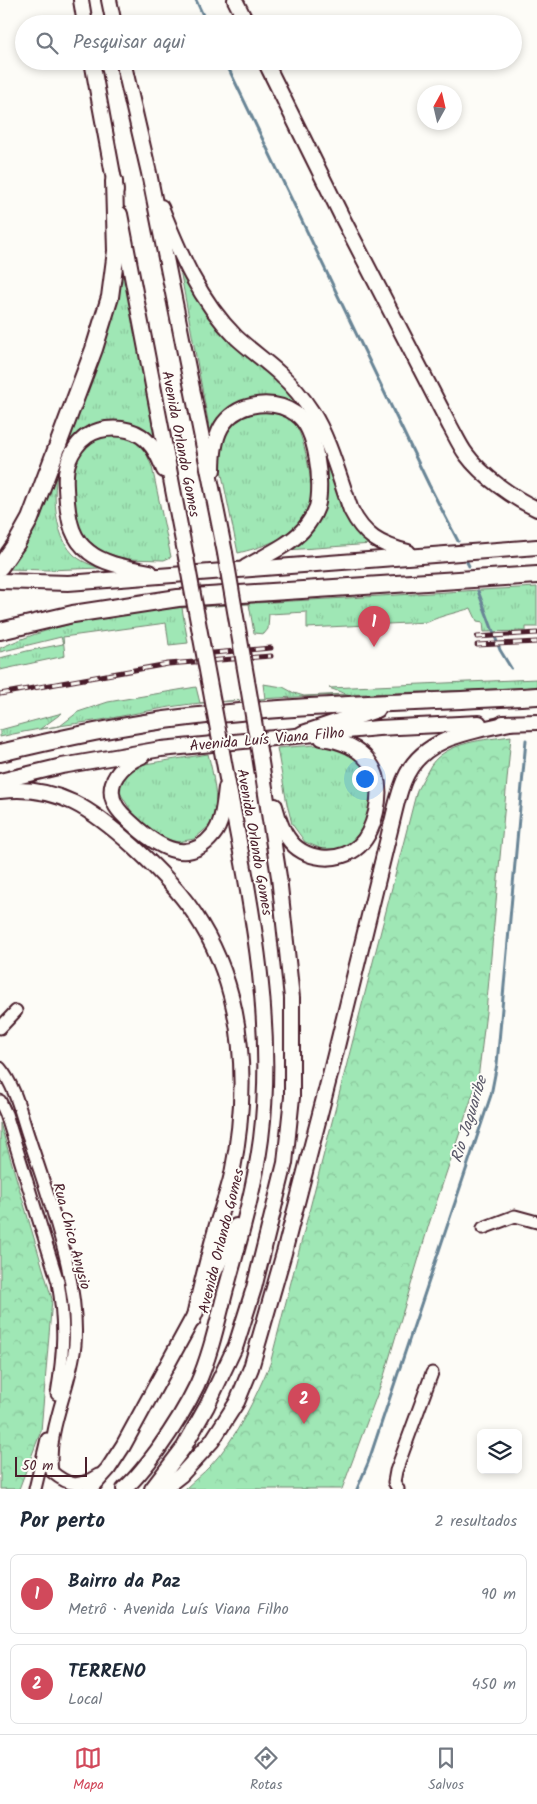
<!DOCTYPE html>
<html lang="pt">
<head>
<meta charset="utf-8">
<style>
  body { margin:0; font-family:Kalam,sans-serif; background:#f2f2f3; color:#1f2937 }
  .controls { position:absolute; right:15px; bottom:15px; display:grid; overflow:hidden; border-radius:8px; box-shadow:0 2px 8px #0003 }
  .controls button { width:45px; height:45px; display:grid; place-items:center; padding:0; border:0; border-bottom:1px solid #e0e1e3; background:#fff; color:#1f2937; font:25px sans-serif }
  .compass { position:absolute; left:417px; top:85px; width:45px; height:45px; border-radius:50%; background:#fff; box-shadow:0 2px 8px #0003; rotate:8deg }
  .scale { position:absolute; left:15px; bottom:12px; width:72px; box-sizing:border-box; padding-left:5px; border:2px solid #4a1f2b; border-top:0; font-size:14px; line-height:18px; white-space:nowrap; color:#4a1f2b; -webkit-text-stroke:4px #fdfcf7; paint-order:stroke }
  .you { position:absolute; left:364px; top:778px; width:18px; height:18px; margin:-12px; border:4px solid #fff; border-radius:50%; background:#1a73e8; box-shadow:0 0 0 8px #1a73e833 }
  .badge { display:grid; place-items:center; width:32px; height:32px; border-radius:50%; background:#d1495b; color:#fff; font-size:16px; font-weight:700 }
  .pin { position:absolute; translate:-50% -41px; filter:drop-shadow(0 1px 2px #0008) }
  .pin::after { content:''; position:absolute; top:26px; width:18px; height:15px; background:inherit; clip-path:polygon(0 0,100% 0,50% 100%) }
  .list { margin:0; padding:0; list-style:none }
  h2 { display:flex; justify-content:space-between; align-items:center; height:65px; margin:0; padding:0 20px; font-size:21px }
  h2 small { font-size:16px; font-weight:400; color:#747a83 }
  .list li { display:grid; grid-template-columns:32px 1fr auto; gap:15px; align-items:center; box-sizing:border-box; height:80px; margin:0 10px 10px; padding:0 10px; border:1px solid #e0e1e3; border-radius:8px }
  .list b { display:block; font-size:19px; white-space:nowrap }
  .list p { margin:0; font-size:16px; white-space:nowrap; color:#747a83 }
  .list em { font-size:16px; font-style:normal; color:#747a83 }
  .icon { flex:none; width:28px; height:28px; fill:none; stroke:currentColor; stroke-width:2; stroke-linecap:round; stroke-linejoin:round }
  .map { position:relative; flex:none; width:537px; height:1489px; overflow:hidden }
  .search { position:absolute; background:#fff; box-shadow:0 2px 8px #0003; left:15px; right:15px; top:15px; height:55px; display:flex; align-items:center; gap:12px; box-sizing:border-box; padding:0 18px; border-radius:28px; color:#747a83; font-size:19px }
  .sheet { height:245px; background:#fff }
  nav { display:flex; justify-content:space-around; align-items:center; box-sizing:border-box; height:70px; border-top:1px solid #e0e1e3; background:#fff; font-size:14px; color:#747a83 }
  nav a { display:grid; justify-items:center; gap:2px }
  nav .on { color:#d1495b }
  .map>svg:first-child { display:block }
  .grass { fill:url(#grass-tufts); stroke:#748370 }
  .forest { fill:url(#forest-crowns); stroke:#748370 }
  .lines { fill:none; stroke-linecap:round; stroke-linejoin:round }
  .stream { stroke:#698596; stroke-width:3 }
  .minor-casing { stroke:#4a1f2b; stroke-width:15 }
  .major-casing { stroke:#4a1f2b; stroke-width:18 }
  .highway-casing { stroke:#4a1f2b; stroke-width:20 }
  .minor { stroke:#fdfcf7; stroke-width:11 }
  .major { stroke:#fdfcf7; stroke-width:14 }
  .highway { stroke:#fdfcf7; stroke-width:16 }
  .rail-casing { stroke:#4a1f2b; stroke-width:5 }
  .rail { stroke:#fdfcf7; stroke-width:3; stroke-dasharray:9; stroke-linecap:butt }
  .major-bridge-casing { stroke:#4a1f2b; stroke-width:18; stroke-linecap:butt }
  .major-bridge { stroke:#fdfcf7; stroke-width:14 }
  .labels { text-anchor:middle; stroke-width:4; stroke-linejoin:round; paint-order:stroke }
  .street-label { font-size:15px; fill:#4a1f2b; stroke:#fdfcf7 }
  .water-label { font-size:16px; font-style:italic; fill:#5c5a6a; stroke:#fdfcf7 }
</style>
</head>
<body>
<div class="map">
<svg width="537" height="1489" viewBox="0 0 537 1489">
  <defs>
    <pattern id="grass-tufts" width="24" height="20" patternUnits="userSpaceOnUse" patternTransform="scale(1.25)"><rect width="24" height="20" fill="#9fe7b5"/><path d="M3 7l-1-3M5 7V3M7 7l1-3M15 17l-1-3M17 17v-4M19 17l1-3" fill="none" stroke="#8ac69c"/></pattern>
    <pattern id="forest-crowns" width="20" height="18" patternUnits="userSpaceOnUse" patternTransform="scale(1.25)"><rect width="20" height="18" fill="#9fe7b5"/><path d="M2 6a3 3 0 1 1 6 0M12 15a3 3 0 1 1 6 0" fill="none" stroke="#8ac69c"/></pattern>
  </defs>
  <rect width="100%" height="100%" fill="#fdfcf7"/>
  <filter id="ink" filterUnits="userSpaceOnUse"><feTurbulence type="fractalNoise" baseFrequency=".02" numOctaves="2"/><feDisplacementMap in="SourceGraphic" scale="10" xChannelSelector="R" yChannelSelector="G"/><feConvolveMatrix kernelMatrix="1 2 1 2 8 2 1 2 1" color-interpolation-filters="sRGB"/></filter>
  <g filter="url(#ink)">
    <g class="grass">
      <path d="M178,259l134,164 33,87 27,34 -85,6 27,-25 -1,-94 -50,-32 -52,38z"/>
      <path d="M120,263l4,1 10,60 23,120c-7,-6 -15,-15 -24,-19 -11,-6 -25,-5 -36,-1 -10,4 -19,7 -26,15 -21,26 -22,91 2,115 7,7 18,11 27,14l-52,2 -40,-1 8,-9 17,-31 57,-150c19,-37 24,-75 30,-116z"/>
      <path d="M266,410c10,3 20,5 28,13 10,10 19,62 18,77 -1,5 -5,14 -8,18 -12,20 -45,30 -66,35l-18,-88 2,-23 9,-17 15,-12z"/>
      <path d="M116,433l15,4 14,13 7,17 19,90 -7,3 -40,-1 -22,-8 -18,-13 -11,-25 -2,-26 5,-24 9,-18 15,-9z"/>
      <path d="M537,587v40h-11v4l-42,1 -1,-10 -6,-1 -6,-13c-15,5 -29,7 -43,14l-121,6v-16l-38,2 -1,15 -4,5 -10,-1 -5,-29 -67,4 6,35 -19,2 -3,-22 -103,14 2,19 -65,14v-12l27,-7 36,-7 -2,-7 -61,15v-4c90,-41 193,-41 291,-47 82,-4 164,-10 246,-14z"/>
      <path d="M537,679v8c-112,6 -224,7 -336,16 -33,3 -67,11 -100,17 -34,5 -68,9 -101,17v-7l62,-17 -22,16 20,-3 18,-14 30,-10 88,-15 4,16 65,-4 -2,-15 20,3 11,6 10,3 42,-2 -17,-6z"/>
      <path d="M316,745l38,7 13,12 9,36 -16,40 -18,9h-20l-17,-7 -13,-18 -5,-20 -10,-56z"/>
      <path d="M208,754c6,22 9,42 8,66l-22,19 -16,3 -16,-4 -29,-24 -13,-21 -1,-11 13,-16z"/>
    </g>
    <g class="forest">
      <path d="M511,736l-25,276 -8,67 -49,145 -45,152 -42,113h-157c8,-8 18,-15 26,-24 27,-29 43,-65 59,-101l147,-574c5,-8 9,-17 14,-25 17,-24 54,-25 80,-29z"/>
      <path d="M0,1123l52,176 -11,132 -22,58h-19z"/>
    </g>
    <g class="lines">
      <g class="stream">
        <path d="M196,0l11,24"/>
        <path d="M225,61l204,424 29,56"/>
        <path d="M466,560l3,6"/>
        <path d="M478,591l22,59 11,18"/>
        <path d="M357,1489l11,-26 123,-368 6,-31 29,-324"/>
      </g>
      <defs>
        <g id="minor">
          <path d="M0,1028l16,-17"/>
          <path d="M0,1068c16,19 21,47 29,70 20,61 51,143 46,207 -4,42 -29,84 -23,127 18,15 27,15 46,3"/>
          <path d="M0,1101l6,13 52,168c7,41 6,70 -1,112"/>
          <path d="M483,1228l32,-12 22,6"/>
          <path d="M35,1489l12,-50"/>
          <path d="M398,1489l-4,-7 2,-11 36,-98"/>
        </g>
        <g id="major">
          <path d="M81,0l4,24"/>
          <path d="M109,0l5,24"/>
          <path d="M235,0l12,24"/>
          <path d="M92,61l24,130"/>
          <path d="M123,61l26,112 76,380"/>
          <path d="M265,61l77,156 108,209c5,9 10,20 16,28 16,22 47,44 71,55"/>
          <path d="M161,207c19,47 38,93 75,130 14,13 30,24 44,37 12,11 23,24 32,38 17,26 28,68 39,98 13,26 29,35 57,42"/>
          <path d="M120,214l66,343"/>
          <path d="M213,470c0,-15 2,-35 11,-47 17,-22 51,-24 72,-9 21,14 27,71 21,93 -3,8 -8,16 -14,23 -15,16 -39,26 -57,37"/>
          <path d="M150,572c-20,-4 -45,-7 -61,-20 -17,-13 -20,-30 -22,-50 -1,-13 -3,-29 2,-42 3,-8 10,-19 18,-24 15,-10 39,-10 54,0 12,8 18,21 23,34"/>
          <path d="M0,581l68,2 469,-36"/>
          <path d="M503,723l34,-1"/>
          <path d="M142,756c-20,8 -39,27 -26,50 5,9 14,15 21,22 23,20 52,37 76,7 10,-12 11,-32 13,-47"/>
          <path d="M0,781l62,-15 99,-17 217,-21 101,-5"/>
          <path d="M0,791c58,-7 93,19 134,56 25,23 50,48 67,77 45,74 48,166 31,250 -4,19 -12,38 -17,58 -8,29 -15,58 -22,88"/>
          <path d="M275,806c3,11 6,23 13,32 15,23 51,26 71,8 10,-9 14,-22 17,-34 10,-43 -12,-68 -54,-74"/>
          <path d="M207,1288l29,-62"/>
          <path d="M90,1489l18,-20 15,-23 73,-134"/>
          <path d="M124,1489c13,-11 23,-25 33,-38 15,-21 29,-43 40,-66 13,-29 20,-61 28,-92 14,-51 29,-101 36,-154 16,-128 -15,-257 -38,-382"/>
          <path d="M152,1489l32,-42 23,-41 29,-61 18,-57 31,-125 7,-66v-99l-13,-121 -19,-121"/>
          <path d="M163,1489l18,-14 31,-34 25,-39 14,-34 33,-115 46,-178 62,-253c4,-16 7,-33 15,-48 19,-37 66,-43 103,-51"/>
        </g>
        <g id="highway">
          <path d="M0,567l16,-23 14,-25 64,-170 16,-52 6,-46 -2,-70"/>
          <path d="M0,631l73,-17 105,-16 359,-23"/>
          <path d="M303,734l74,-25"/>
          <path d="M0,753c63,-15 126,-29 189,-36 116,-13 232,-14 348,-21"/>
        </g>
      </defs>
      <use href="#minor" class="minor-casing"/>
      <use href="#major" class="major-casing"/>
      <use href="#highway" class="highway-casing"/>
      <use href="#minor" class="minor"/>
      <use href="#major" class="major"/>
      <use href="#highway" class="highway"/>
      <defs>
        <g id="rail">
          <path d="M477,637l60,-4"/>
          <path d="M477,645l60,-3"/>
          <path d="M201,654l70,-6"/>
          <path d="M0,694l168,-30 103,-8"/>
        </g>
      </defs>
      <use href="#rail" class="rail-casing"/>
      <use href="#rail" class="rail"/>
      <defs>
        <g id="major-bridge">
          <path d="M225,553l35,203"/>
          <path d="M186,557l37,200"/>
        </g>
      </defs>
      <use href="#major-bridge" class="major-bridge-casing"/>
      <use href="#major-bridge" class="major-bridge"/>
    </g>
  </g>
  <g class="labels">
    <g class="street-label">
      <text transform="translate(181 444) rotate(79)" y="5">Avenida Orlando Gomes</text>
      <text transform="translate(267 739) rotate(-5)" y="5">Avenida Luís Viana Filho</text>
      <text transform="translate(255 842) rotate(80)" y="5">Avenida Orlando Gomes</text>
      <text transform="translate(72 1236) rotate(75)" y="5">Rua Chico Anysio</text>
      <text transform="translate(221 1241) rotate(-76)" y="5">Avenida Orlando Gomes</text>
    </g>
    <g class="water-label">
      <text transform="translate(468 1119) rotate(-73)" y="6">Rio Jaguaribe</text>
    </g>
  </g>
</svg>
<div class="controls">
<button><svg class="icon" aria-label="layers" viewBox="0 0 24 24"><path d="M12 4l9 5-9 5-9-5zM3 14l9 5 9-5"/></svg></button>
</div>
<svg class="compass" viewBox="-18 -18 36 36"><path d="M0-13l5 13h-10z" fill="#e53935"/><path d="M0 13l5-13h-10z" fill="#747a83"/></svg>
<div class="scale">50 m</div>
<div class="you"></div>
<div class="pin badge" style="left:374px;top:647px">1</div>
<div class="pin badge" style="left:304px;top:1424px">2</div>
<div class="search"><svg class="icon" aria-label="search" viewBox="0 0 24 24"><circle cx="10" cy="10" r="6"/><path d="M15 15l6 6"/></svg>Pesquisar aqui</div>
</div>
<section class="sheet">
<h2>Por perto<small>2 resultados</small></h2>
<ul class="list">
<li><span class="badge">1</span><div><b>Bairro da Paz</b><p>Metrô · Avenida Luís Viana Filho</p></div><em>90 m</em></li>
<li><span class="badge">2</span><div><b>TERRENO</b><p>Local</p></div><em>450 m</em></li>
</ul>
</section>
<nav>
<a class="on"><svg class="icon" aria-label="map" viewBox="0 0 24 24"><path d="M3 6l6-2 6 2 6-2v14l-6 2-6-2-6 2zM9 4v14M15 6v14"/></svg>Mapa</a>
<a><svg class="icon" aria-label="directions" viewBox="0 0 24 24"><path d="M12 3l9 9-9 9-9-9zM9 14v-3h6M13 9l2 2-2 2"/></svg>Rotas</a>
<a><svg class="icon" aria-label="saved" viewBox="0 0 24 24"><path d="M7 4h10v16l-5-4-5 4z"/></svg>Salvos</a>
</nav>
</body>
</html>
